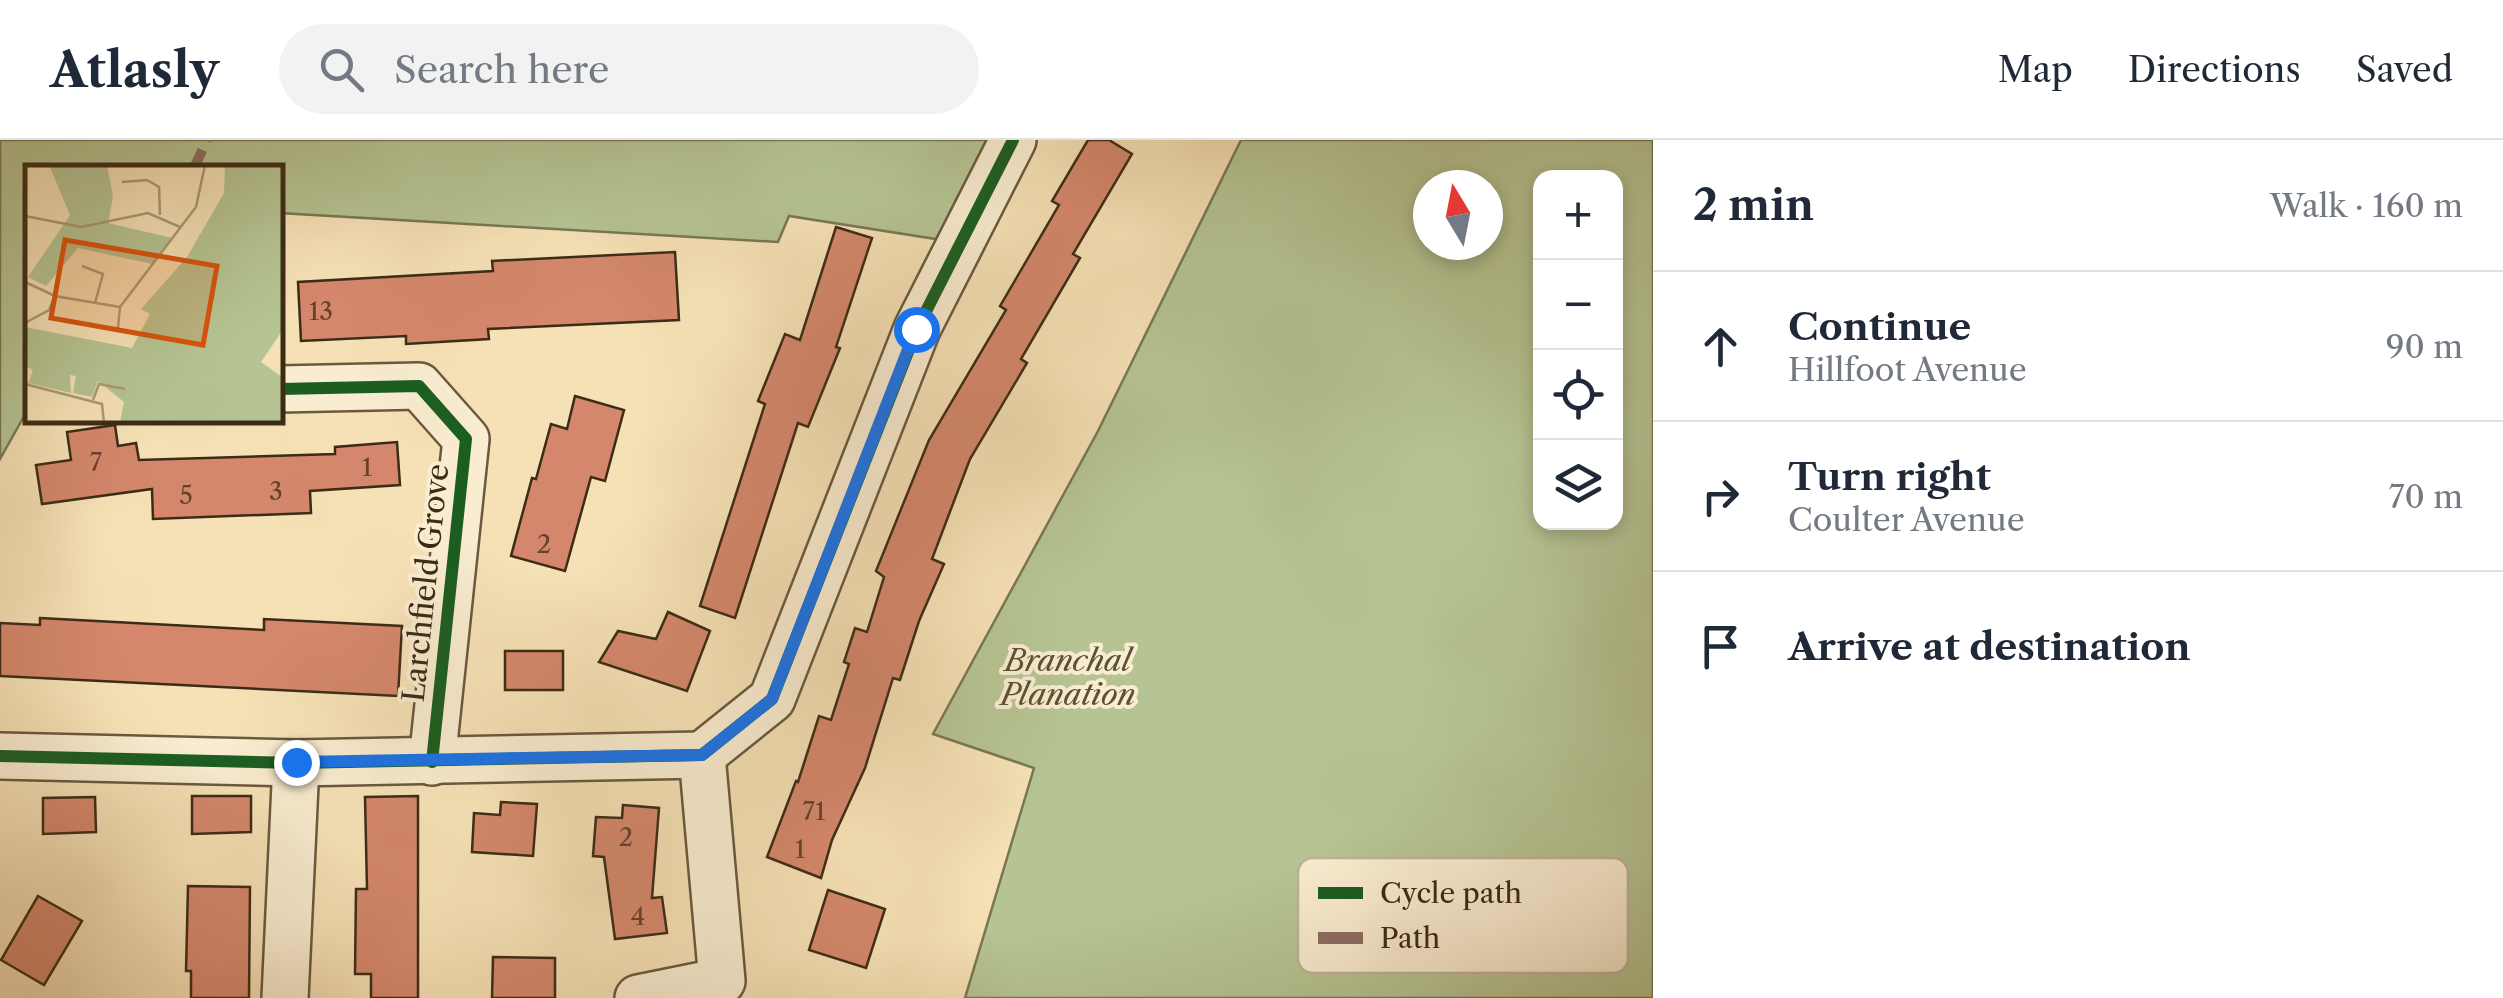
<!DOCTYPE html>
<html lang="en">
<head>
<meta charset="utf-8">
<style>
  body { margin:0; font-family:"Libre Caslon Text",serif; background:#f2f2f3; color:#1f2937 }
  .controls { position:absolute; right:30px; top:30px; display:grid; overflow:hidden; border-radius:20px; box-shadow:0 5px 15px #0003 }
  .controls button { width:90px; height:90px; display:grid; place-items:center; padding:0; border:0; border-bottom:2px solid #e0e1e3; background:#fff; color:#1f2937; font:50px sans-serif }
  .compass { position:absolute; left:1413px; top:30px; width:90px; height:90px; border-radius:50%; background:#fff; box-shadow:0 5px 15px #0003; rotate:350deg }
  .stop { position:absolute; width:30px; height:30px; margin:-22px; border:8px solid #1a73e8; border-radius:50%; background:#fff }
  .stop.end { background:#1a73e8; border-color:#fff; box-shadow:0 2px 10px #0008 }
  .list { margin:0; padding:0; list-style:none }
  h2 { display:flex; justify-content:space-between; align-items:center; height:130px; margin:0; padding:0 40px; font-size:42px }
  h2 small { font-size:32px; font-weight:400; color:#747a83 }
  .list li { display:grid; grid-template-columns:65px 1fr auto; gap:30px; align-items:center; box-sizing:border-box; height:150px; padding:0 40px; border-top:2px solid #e0e1e3 }
  .list b { display:block; font-size:38px; white-space:nowrap }
  .list p { margin:0; font-size:32px; white-space:nowrap; color:#747a83 }
  .list em { font-size:32px; font-style:normal; color:#747a83 }
  .icon { flex:none; width:55px; height:55px; fill:none; stroke:currentColor; stroke-width:2; stroke-linecap:round; stroke-linejoin:round }
  .map { position:relative; flex:none; width:1653px; height:858px; overflow:hidden }
  header { display:flex; align-items:center; gap:60px; box-sizing:border-box; height:140px; padding:0 50px; background:#fff; border-bottom:2px solid #e0e1e3 }
  header strong { font-size:48px }
  nav { display:flex; gap:55px; margin-inline-start:auto; font-size:35px }
  .search { width:700px; height:90px; background:#f2f2f3; display:flex; align-items:center; gap:25px; box-sizing:border-box; padding:0 35px; border-radius:55px; color:#747a83; font-size:38px }
  main { display:flex }
  aside { flex:1; background:#fff }
  .map>svg:first-child { display:block }
  .green { fill:#b6c493; stroke:#797854; stroke-width:2.5; fill-rule:evenodd }
  .building { fill:#d4876c; stroke:#3c2c16; stroke-width:2.5 }
  .lines { fill:none; stroke-linecap:round; stroke-linejoin:round }
  .street-casing { stroke:#6a593e; stroke-width:50 }
  .street { stroke:#f9ecd0; stroke-width:45 }
  .quiet { stroke:#8d6e63; stroke-width:10; stroke-dasharray:20 10; stroke-linecap:butt }
  .cycleway-casing { stroke:#f9ecd0; stroke-width:19 }
  .cycleway { stroke:#1b5e20; stroke-width:12 }
  .route { stroke:#1a73e8; stroke-width:12 }
  .labels { text-anchor:middle; stroke-width:8; stroke-linejoin:round; paint-order:stroke }
  .number-label { font-size:25px; fill:#62432c }
  .street-label { font-size:30px; fill:#3c2c16; stroke:#f9ecd0 }
  .park-label { font-size:30px; font-style:italic; fill:#5a5235; stroke:#f9ecd0 }
  .inset-road { fill:none; stroke:#ac9976; stroke-width:2.5 }
  .view { fill:#d7540d; fill-opacity:0.15; stroke:#d7540d; stroke-width:5 }
  .inset-edge { fill:none; stroke:#3c2c16; stroke-width:5 }
  .key { fill:#f9ecd0; stroke:#c0b298; stroke-width:2.5 }
  .key-label { font-size:28px; fill:#3c2c16 }
</style>
</head>
<body>
<header>
<strong>Atlasly</strong>
<div class="search"><svg class="icon" aria-label="search" viewBox="0 0 24 24"><circle cx="10" cy="10" r="6"/><path d="M15 15l6 6"/></svg>Search here</div>
<nav><a>Map</a><a>Directions</a><a>Saved</a></nav>
</header>
<main>
<div class="map">
<svg width="1653" height="858" viewBox="0 0 1653 858">
  <rect width="100%" height="100%" fill="#f6e1b6"/>
  <filter id="stains"><feTurbulence type="fractalNoise" baseFrequency=".002" numOctaves="4"/><feColorMatrix values="0 0 0 0 .2 0 0 0 0 .09 0 0 0 0 .02 0 0 0 .5 -.17"/></filter>
  <radialGradient id="worn" r=".72"><stop offset=".6" stop-color="#630" stop-opacity="0"/><stop offset="1" stop-color="#630" stop-opacity=".3"/></radialGradient>
  <g class="green">
    <path d="M0,0h1013l-52,103 -172,-27 -11,26 -498,-29v-45h-252l-1,243 -27,48z"/>
    <path d="M1241,0h412v858h-688l69,-230 -101,-34 165,-303zM1540,38h76v344h-76zM1428,45h60v60h-60z"/>
  </g>
  <g class="building">
    <path d="M1088,0h21l23,14 -59,100 7,4 -59,101 6,4 -57,96 -38,100 12,5 -25,57 -19,59 -7,-2 -28,90 -33,72 -11,38 -54,-21 29,-76 2,1 21,-66 12,4 18,-56 -5,-2 11,-34 12,4 17,-55 -8,-6 53,-131 77,-130 -6,-4 59,-101 -7,-4z"/>
    <path d="M836,87l36,11 -36,109 4,1 -32,79 -10,-4 -63,195 -35,-12 65,-202 -7,-3 27,-67 15,6z"/>
    <path d="M675,112l4,68 -191,9 1,10 -83,5v-8l-105,5 -3,-59 195,-11 -1,-10z"/>
    <path d="M575,256l49,14 -19,71 -14,-4 -26,94 -54,-15 21,-78 4,1 15,-55 16,5z"/>
    <path d="M115,285l3,21 18,-3 3,17 196,-6v-7l62,-5 3,43 -90,6 1,22 -158,6 -1,-30 -110,15 -6,-39 35,-5 -4,-28z"/>
    <path d="M668,472l42,19 -23,60 -88,-29 19,-31 38,8z"/>
    <path d="M40,478l224,12v-11l138,7 -4,70 -398,-20v-53l40,2z"/>
    <rect x="505" y="511" width="58" height="39"/>
    <path d="M192,656h59v36l-59,2z"/>
    <path d="M418,656v202h-47v-24h-16l1,-85h11l-2,-92z"/>
    <path d="M95,657l1,35 -53,2v-36z"/>
    <path d="M501,662l36,2 -4,52 -61,-4 2,-39 26,2z"/>
    <path d="M623,665l36,3 -7,90 10,-1 5,36 -52,6 -11,-82 -11,-1 3,-39 26,1z"/>
    <path d="M188,746l62,1 -1,111h-58v-27h-5z"/>
    <path d="M828,750l57,19 -19,59 -57,-18z"/>
    <path d="M38,756l44,25 -38,64 -43,-25z"/>
    <path d="M493,817l62,1v40h-63z"/>
  </g>
  <g class="lines">
    <defs>
      <g id="street">
        <path d="M280,249l139,-3 47,53 -34,323"/>
        <path d="M702,615l70,-56 145,-370 96,-189"/>
        <path d="M0,616l296,7 406,-8"/>
        <path d="M285,858l11,-235"/>
        <path d="M638,858l84,-17 -20,-226"/>
      </g>
    </defs>
    <use href="#street" class="street-casing"/>
    <use href="#street" class="street"/>
    <path class="quiet" d="M194,28l13,-28"/>
    <defs>
      <g id="cycleway">
        <path d="M280,249l139,-3 47,53 -34,323"/>
        <path d="M0,616l296,7 406,-8 70,-56 145,-370 96,-189"/>
      </g>
    </defs>
    <use href="#cycleway" class="cycleway-casing"/>
    <use href="#cycleway" class="cycleway"/>
  </g>
  <g class="lines">
    <path class="route" d="M296,622l406,-7 70,-56 144,-370"/>
  </g>
  <g class="labels">
    <g class="number-label">
      <text x="321" y="180">13</text>
      <text x="96" y="331">7</text>
      <text x="367" y="336">1</text>
      <text x="276" y="360">3</text>
      <text x="186" y="364">5</text>
      <text x="544" y="413">2</text>
      <text x="814" y="680">71</text>
      <text x="626" y="706">2</text>
      <text x="800" y="718">1</text>
      <text x="638" y="785">4</text>
    </g>
    <g class="street-label">
      <text transform="translate(426 443) rotate(-84)" y="10">Larchfield Grove</text>
    </g>
    <g class="park-label">
      <text x="1068" y="531">Branchal<tspan x="1068" dy="34">Planation</tspan></text>
    </g>
  </g>
  <g transform="translate(25 25)">
    <rect width="258" height="258" fill="#f6e1b6"/>
    <path d="M24,0h58l6,32 -5,26 64,15 -20,26 -74,-16 -32,38 -18,-9 42,-62zM200,0h57v166l-21,31 21,15v45h-162l4,-20 -26,-21 -6,16 -19,-4 3,-17 -6,-1 1,18 -43,-10 5,-13 -8,-4v-39l107,21 18,-34 -9,-5 46,-52 37,-64z" fill="#b6c493"/>
    <path class="inset-road" d="M97,17l25,-2 12,7 1,28M0,51l56,11 67,-14 32,14M57,101l21,8 -8,29M0,117l30,14 65,11M95,142l76,-100 9,-42M0,158l24,-13 6,-14M83,163h10l2,-21M0,219l77,20 2,19M68,235l6,-16 26,5"/>
    <path class="view" d="M40,75l152,26 -14,79 -152,-27z"/>
    <rect width="258" height="258" class="inset-edge"/>
  </g>
  <rect x="1298" y="718" width="330" height="115" rx="15" class="key"/>
  <rect x="1318" y="747" width="45" height="12" fill="#1b5e20"/>
  <rect x="1318" y="792" width="45" height="12" fill="#8d6e63"/>
  <g class="key-label">
    <text x="1380" y="763">Cycle path</text>
    <text x="1380" y="808">Path</text>
  </g>
  <rect width="100%" height="100%" filter="url(#stains)"/>
  <rect width="100%" height="100%" fill="url(#worn)"/>
</svg>
<div class="controls">
<button>+</button>
<button>−</button>
<button><svg class="icon" aria-label="locate" viewBox="0 0 24 24"><circle cx="12" cy="12" r="6"/><path d="M12 2v4M12 18v4M2 12h4M18 12h4"/></svg></button>
<button><svg class="icon" aria-label="layers" viewBox="0 0 24 24"><path d="M12 4l9 5-9 5-9-5zM3 14l9 5 9-5"/></svg></button>
</div>
<svg class="compass" viewBox="-18 -18 36 36"><path d="M0-13l5 13h-10z" fill="#e53935"/><path d="M0 13l5-13h-10z" fill="#747a83"/></svg>
<div class="stop" style="left:916px;top:189px"></div>
<div class="stop end" style="left:296px;top:622px"></div>
</div>
<aside>
<h2>2 min<small>Walk · 160 m</small></h2>
<ul class="list">
<li><svg class="icon" aria-label="ahead" viewBox="0 0 24 24"><path d="M12 20V5M6 11l6-6 6 6"/></svg><div><b>Continue</b><p>Hillfoot Avenue</p></div><em>90 m</em></li>
<li><svg class="icon" aria-label="right" viewBox="0 0 24 24"><path d="M7 20v-9h11M14 6l5 5-5 5"/></svg><div><b>Turn right</b><p>Coulter Avenue</p></div><em>70 m</em></li>
<li><svg class="icon" aria-label="arrive" viewBox="0 0 24 24"><path d="M6 21V4h12l-3 4 3 4H6"/></svg><div><b>Arrive at destination</b></div></li>
</ul>
</aside>
</main>
</body>
</html>
